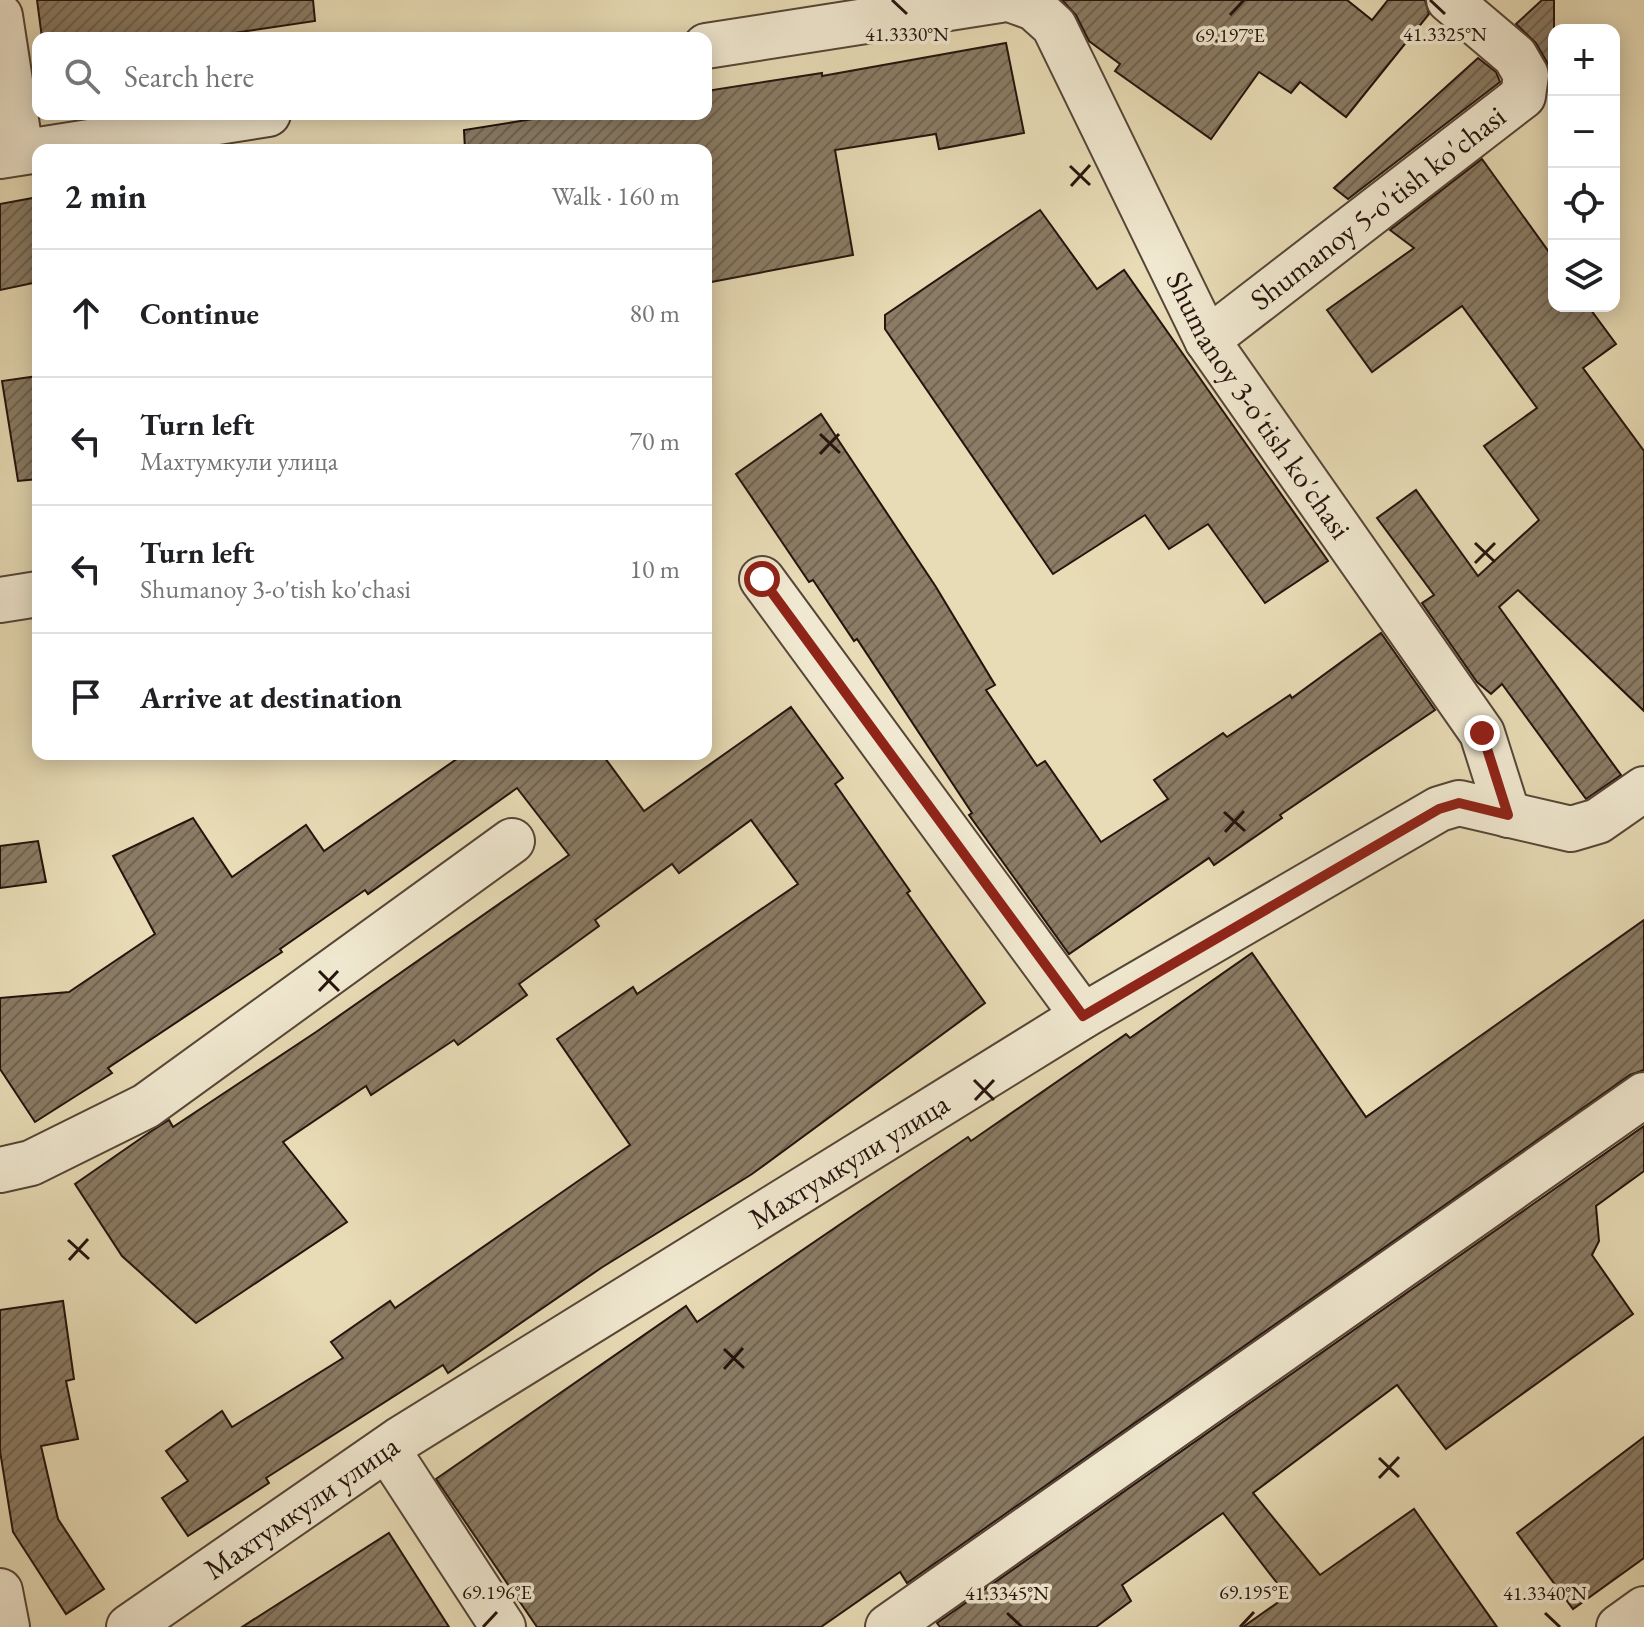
<!DOCTYPE html>
<html lang="en">
<head>
<meta charset="utf-8">
<style>
  body { margin:0; font-family:"EB Garamond",serif; background:#f6f6f6; color:#202124 }
  .controls { position:absolute; right:24px; top:24px; display:grid; overflow:hidden; border-radius:16px; box-shadow:0 4px 20px #0003 }
  .controls button { width:72px; height:72px; display:grid; place-items:center; padding:0; border:0; border-bottom:2px solid #e0e0e0; background:#fff; color:#202124; font:40px sans-serif }
  .stop { position:absolute; width:24px; height:24px; margin:-18px; border:6px solid #8f2418; border-radius:50%; background:#fff }
  .stop.end { background:#8f2418; border-color:#fff; box-shadow:0 2px 8px #0008 }
  .list { margin:0; padding:0; list-style:none }
  h2 { display:flex; justify-content:space-between; align-items:center; height:104px; margin:0; padding:0 32px; font-size:34px }
  h2 small { font-size:26px; font-weight:400; color:#757577 }
  .list li { display:grid; grid-template-columns:52px 1fr auto; gap:24px; align-items:center; box-sizing:border-box; height:128px; padding:0 32px; border-top:2px solid #e0e0e0 }
  .list b { display:block; font-size:30px; white-space:nowrap }
  .list p { margin:0; font-size:26px; white-space:nowrap; color:#757577 }
  .list em { font-size:26px; font-style:normal; color:#757577 }
  .icon { flex:none; width:44px; height:44px; fill:none; stroke:currentColor; stroke-width:2; stroke-linecap:round; stroke-linejoin:round }
  .map { position:relative; flex:none; width:1644px; height:1627px; overflow:hidden }
  .search { position:absolute; background:#fff; box-shadow:0 4px 20px #0003; left:32px; top:32px; width:680px; height:88px; display:flex; align-items:center; gap:20px; box-sizing:border-box; padding:0 28px; border-radius:16px; color:#757577; font-size:30px }
  .panel { position:absolute; background:#fff; box-shadow:0 4px 20px #0003; left:32px; top:144px; width:680px; height:616px; border-radius:16px }
  .map>svg:first-child { display:block }
  .building { fill:url(#building-hatch); stroke:#25130d; stroke-width:2 }
  .lines { fill:none; stroke-linecap:round; stroke-linejoin:round }
  .street-casing { stroke:#564537; stroke-width:48 }
  .street { stroke:#f0e8d0; stroke-width:44 }
  .route { stroke:#8f2418; stroke-width:10 }
  .ticks { fill:none; stroke:#25130d; stroke-width:3 }
  .labels { text-anchor:middle; stroke-width:7; stroke-linejoin:round; paint-order:stroke }
  .street-label { font-size:30px; fill:#25130d; stroke:#f0e8d0 }
  .ticks-label { font-size:20px; text-anchor:middle; fill:#25130d; stroke:#f0e8d0; stroke-width:7; stroke-linejoin:round; paint-order:stroke }
</style>
</head>
<body>
<div class="map">
<svg width="1644" height="1627" viewBox="0 0 1644 1627">
  <defs>
    <pattern id="building-hatch" width="6" height="6" patternUnits="userSpaceOnUse" patternTransform="scale(2)"><rect width="6" height="6" fill="#8a7c65"/><path d="M-1 1l2-2M0 6l6-6M5 7l2-2" fill="none" stroke="#716452"/></pattern>
  </defs>
  <rect width="100%" height="100%" fill="#e8dcb6"/>
  <filter id="stains"><feTurbulence type="fractalNoise" baseFrequency=".0025" numOctaves="4"/><feColorMatrix values="0 0 0 0 .2 0 0 0 0 .09 0 0 0 0 .02 0 0 0 .5 -.17"/></filter>
  <radialGradient id="worn" r=".72"><stop offset=".6" stop-color="#630" stop-opacity="0"/><stop offset="1" stop-color="#630" stop-opacity=".3"/></radialGradient>
  <g class="building">
    <path d="M37,0h276l2,21 -116,17h-157z"/>
    <path d="M1062,0h285l25,20 16,-20h37l4,14 -83,103 -46,-35 -9,11 -32,-21 -48,67 -96,-68 5,-7 -31,-23 -13,-26z"/>
    <path d="M1542,0h12v58l-6,6 -12,-21 -20,-19z"/>
    <path d="M1006,43l18,90 -85,16 -3,-15 -101,16 18,105 -147,28v-133h-241l-1,-20 100,-16h142v-23l116,-18v3z"/>
    <path d="M1478,58l18,14 4,10 -152,117 -14,-11z"/>
    <path d="M1482,159l72,100v47h34l28,38 -33,24 61,83v260l-126,-121 -19,17 122,168 -35,24 -84,-115 -11,10 -14,-12 -55,-79 12,-8 -57,-77 39,-28 62,86 61,-56 -55,-74 53,-38 -75,-102 -90,66 -45,-62 87,-62 -24,-18z"/>
    <path d="M38,197v85l-38,8v-86z"/>
    <path d="M1040,210l57,79 27,-19 204,291 -63,42 -57,-79 -39,25 -24,-34 -92,59 -168,-245v-14z"/>
    <path d="M38,376v103l-20,2 -16,-100z"/>
    <path d="M821,414l115,173 59,98 -9,5 51,76 8,-5 56,81 67,-43 -14,-19 69,-47 4,4 63,-42 2,3 89,-65 54,77 -155,105 2,3 -68,47 -5,-7 -140,96 -100,-139 3,-2 -115,-174 -3,2 -41,-61 -4,2 -73,-108z"/>
    <path d="M791,707l52,71 -8,6 75,107 -3,2 78,110 -233,171 -151,94 -153,105 -5,-8 -177,113 3,5 -81,53 -26,-38 26,-17 -22,-30 56,-40 10,16 111,-69 -12,-16 59,-41 5,7 235,-163 -73,-106 76,-52 4,7 161,-110 -47,-64 -72,53 -7,-9 -77,56 4,6 -80,58 8,11 -69,50 -4,-5 -83,55 -5,-9 -83,56 64,80 -151,101 -74,-67 -47,-72 75,-52 19,-12 4,7 143,-95 253,-177 -52,-67 -149,106 -3,-4 -85,59 2,3 -174,116 4,5 -77,49 -35,-53v-71l69,-6 86,-58 -42,-78 80,-38 39,59 74,-52 18,26 140,-97h138l42,57z"/>
    <path d="M38,841l8,41 -46,6v-42z"/>
    <path d="M1644,920v150l-14,5 -723,508 -7,-11 -79,55h-284l-101,-148 250,-173 11,16 271,-185 3,4 155,-107 4,4 122,-85 114,164z"/>
    <path d="M1644,1126v45l-48,35 3,35 -7,14 41,59 -187,135 -49,-64 -144,108 67,82 94,-66 83,118h-254l44,-31 -64,-83 -101,72 9,16 -35,26h-156l-3,-4z"/>
    <path d="M63,1301l11,78 -8,2 12,58 -37,7 17,73 46,70 -38,25 -53,-82 -13,-81v-141z"/>
    <path d="M1644,1437v121l-71,51 -56,-76z"/>
    <path d="M389,1533l60,94h-207z"/>
  </g>
  <g class="lines">
    <defs>
      <g id="street">
        <path id="s1" d="M1012,0l22,8 20,18 153,314 275,393 26,82"/>
        <path d="M0,16l21,136"/>
        <path d="M706,46l294,-46"/>
        <path d="M0,156l268,-42"/>
        <path id="s2" d="M1207,340l316,-244 3,-21 -11,-19 -66,-56"/>
        <path d="M762,579l321,437"/>
        <path d="M0,600l38,-6"/>
        <path d="M0,1170l31,-7 115,-57 366,-265"/>
        <path d="M387,1449l116,178"/>
        <path d="M0,1591l7,36"/>
        <path id="s3" d="M129,1627l270,-187 684,-424 356,-207 20,-6 112,26 27,-8 46,-32"/>
        <path d="M888,1627l756,-532"/>
        <path d="M1619,1627l25,-18"/>
      </g>
    </defs>
    <use href="#street" class="street-casing"/>
    <use href="#street" class="street"/>
  </g>
  <g class="lines">
    <path class="route" d="M762,579l321,437 356,-207 20,-6 49,12 -26,-82"/>
  </g>
  <path class="ticks" d="M892,0l15,14M1430,0l15,14M1230,15l14,-15M1070,166l20,19M1071,186l19,-21M820,434l20,19M820,454l19,-20M1475,543l20,19M1475,563l20,-20M1224,812l21,19M1225,832l19,-21M319,971l20,20M319,991l19,-20M974,1080l20,20M975,1100l19,-20M68,1240l21,19M69,1260l19,-21M724,1349l20,19M724,1369l19,-21M1379,1458l20,19M1379,1478l20,-21M1007,1613l15,14M1545,1613l15,14M483,1627l14,-15M1240,1627l14,-15"/>
  <g class="labels">
    <g class="street-label">
      <text dy="10" stroke="none"><textPath href="#s2" startOffset="216">Shumanoy 5-o'tish ko'chasi</textPath></text>
      <text dy="10" stroke="none"><textPath href="#s1" startOffset="482">Shumanoy 3-o'tish ko'chasi</textPath></text>
      <text dy="10" stroke="none"><textPath href="#s3" startOffset="858">Махтумкули улица</textPath></text>
      <text dy="10" stroke="none"><textPath href="#s3" startOffset="210">Махтумкули улица</textPath></text>
    </g>
  </g>
  <g class="ticks-label">
    <text x="907" y="41">41.3330°N</text>
    <text x="1445" y="41">41.3325°N</text>
    <text x="1230" y="42">69.197°E</text>
    <text x="497" y="1599">69.196°E</text>
    <text x="1254" y="1599">69.195°E</text>
    <text x="1007" y="1600">41.3345°N</text>
    <text x="1545" y="1600">41.3340°N</text>
  </g>
  <rect width="100%" height="100%" filter="url(#stains)"/>
  <rect width="100%" height="100%" fill="url(#worn)"/>
</svg>
<div class="controls">
<button>+</button>
<button>−</button>
<button><svg class="icon" aria-label="locate" viewBox="0 0 24 24"><circle cx="12" cy="12" r="6"/><path d="M12 2v4M12 18v4M2 12h4M18 12h4"/></svg></button>
<button><svg class="icon" aria-label="layers" viewBox="0 0 24 24"><path d="M12 4l9 5-9 5-9-5zM3 14l9 5 9-5"/></svg></button>
</div>
<div class="stop" style="left:762px;top:579px"></div>
<div class="stop end" style="left:1482px;top:733px"></div>
<div class="search"><svg class="icon" aria-label="search" viewBox="0 0 24 24"><circle cx="10" cy="10" r="6"/><path d="M15 15l6 6"/></svg>Search here</div>
<section class="panel">
<h2>2 min<small>Walk · 160 m</small></h2>
<ul class="list">
<li><svg class="icon" aria-label="ahead" viewBox="0 0 24 24"><path d="M12 20V5M6 11l6-6 6 6"/></svg><div><b>Continue</b></div><em>80 m</em></li>
<li><svg class="icon" aria-label="left" viewBox="0 0 24 24"><path d="M17 20v-9H6M10 6l-5 5 5 5"/></svg><div><b>Turn left</b><p>Махтумкули улица</p></div><em>70 m</em></li>
<li><svg class="icon" aria-label="left" viewBox="0 0 24 24"><path d="M17 20v-9H6M10 6l-5 5 5 5"/></svg><div><b>Turn left</b><p>Shumanoy 3-o'tish ko'chasi</p></div><em>10 m</em></li>
<li><svg class="icon" aria-label="arrive" viewBox="0 0 24 24"><path d="M6 21V4h12l-3 4 3 4H6"/></svg><div><b>Arrive at destination</b></div></li>
</ul>
</section>
</div>
</body>
</html>
